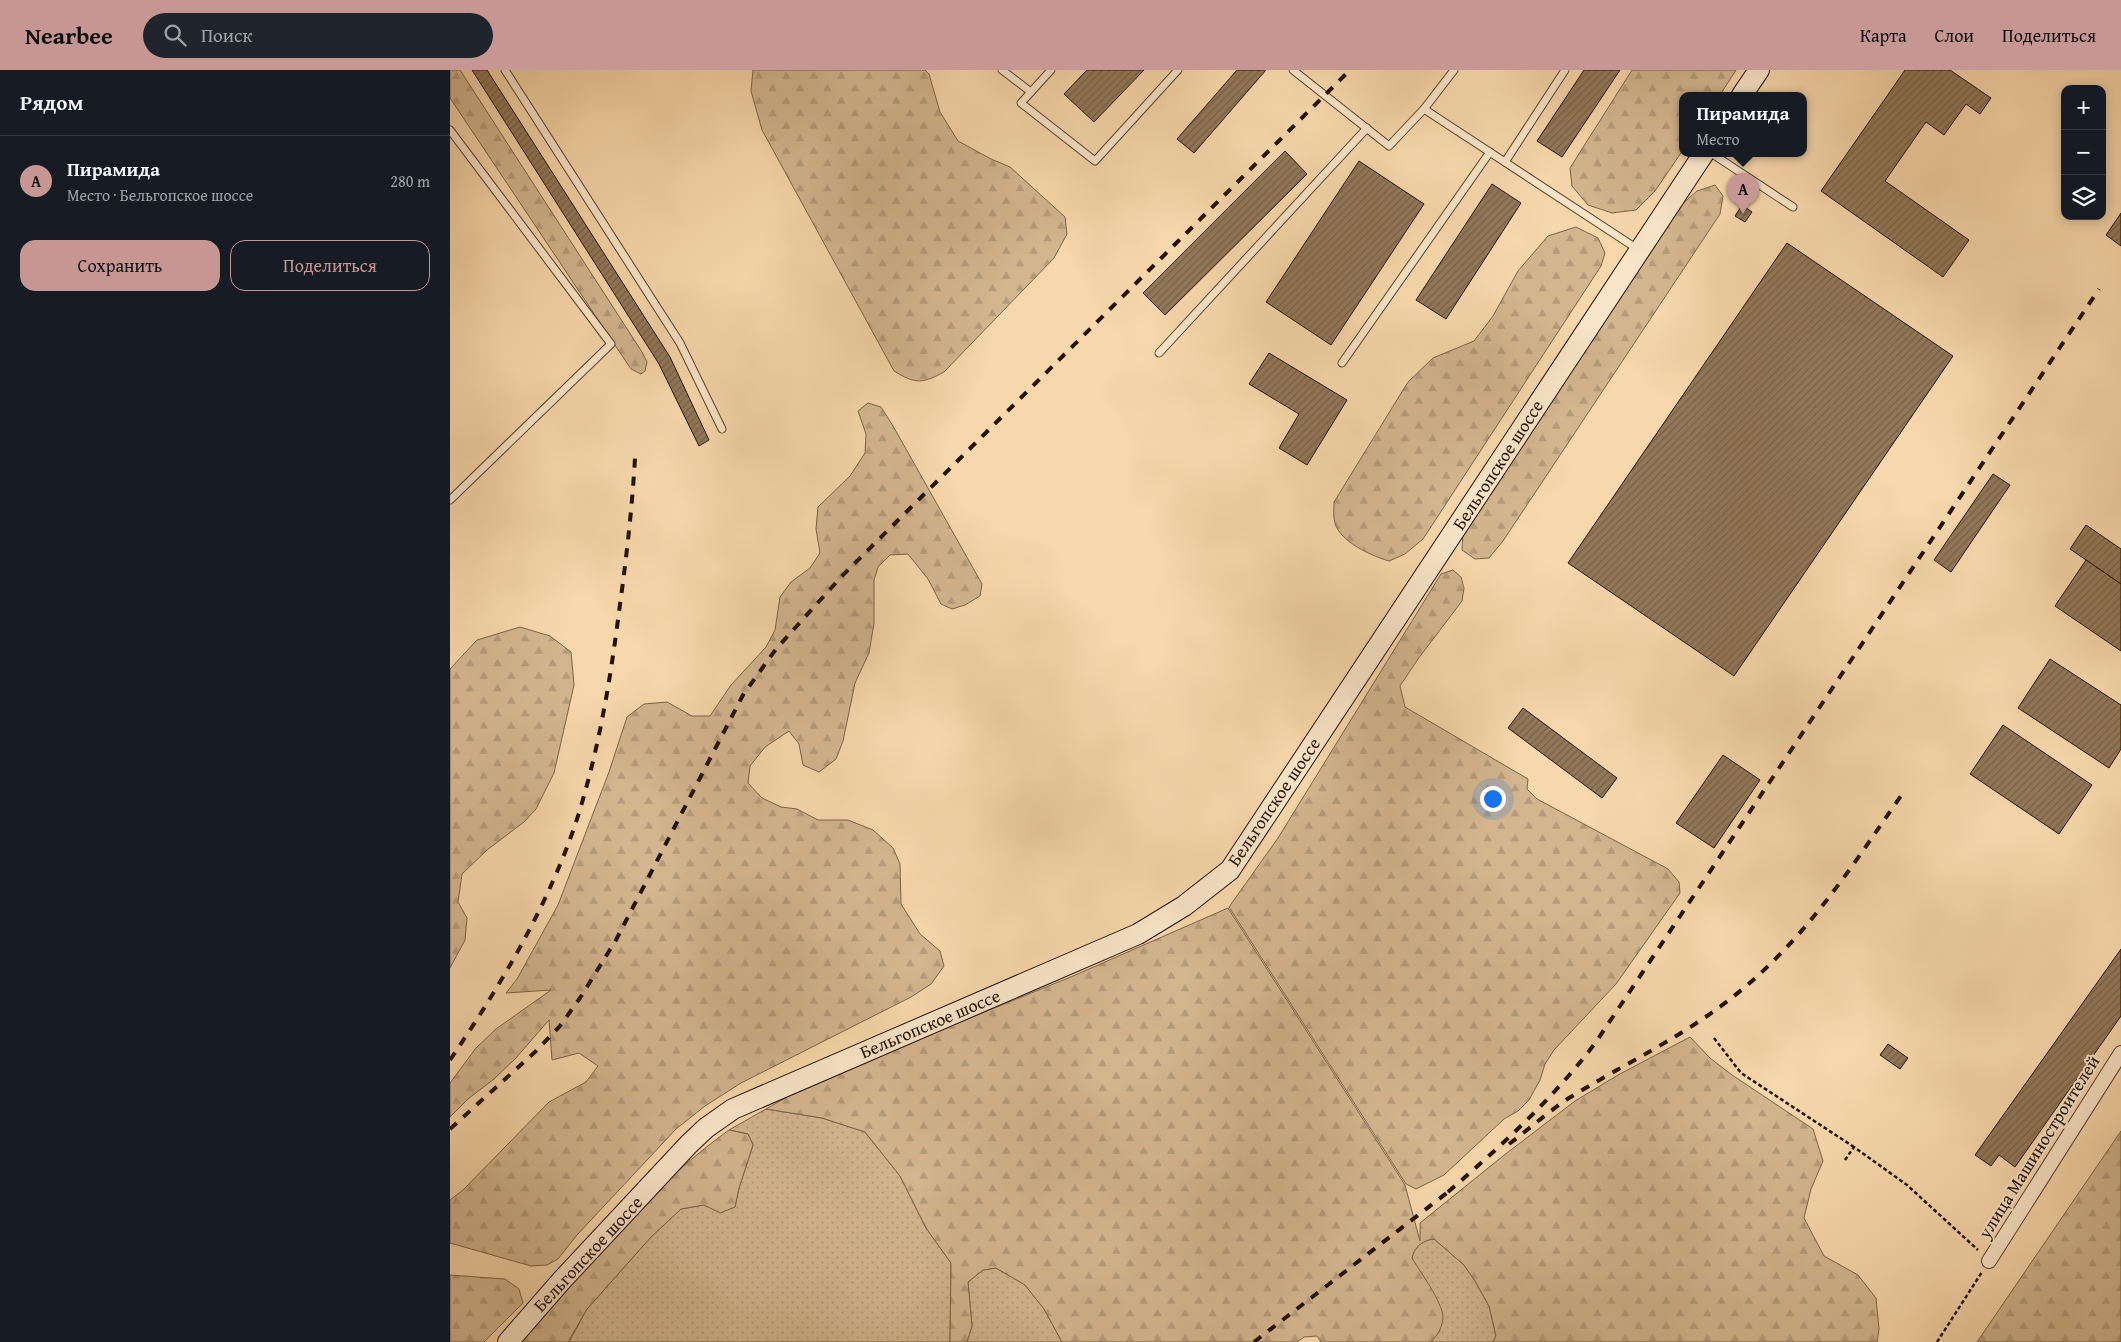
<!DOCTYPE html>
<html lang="ru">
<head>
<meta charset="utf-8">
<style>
  body { margin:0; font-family:"Gentium Book Plus",serif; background:#20242c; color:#f1f3f6 }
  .controls { position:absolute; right:15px; top:15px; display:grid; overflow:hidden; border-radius:10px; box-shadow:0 2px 12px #0003 }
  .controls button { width:45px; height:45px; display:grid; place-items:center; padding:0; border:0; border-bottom:1px solid #363941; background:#171b24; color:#f1f3f6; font:25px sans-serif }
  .you { position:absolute; left:1042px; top:728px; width:18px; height:18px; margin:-12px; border:4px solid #fff; border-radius:50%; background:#1a73e8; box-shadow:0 0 0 8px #1a73e833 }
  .badge { display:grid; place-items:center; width:32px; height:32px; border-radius:50%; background:#c59692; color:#111; font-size:16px; font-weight:700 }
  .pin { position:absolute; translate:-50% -41px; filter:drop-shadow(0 1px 2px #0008) }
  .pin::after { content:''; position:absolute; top:26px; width:18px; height:15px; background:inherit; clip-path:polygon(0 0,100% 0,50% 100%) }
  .popup { position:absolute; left:1229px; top:22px; width:128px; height:65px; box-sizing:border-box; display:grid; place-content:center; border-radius:10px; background:#171b24; filter:drop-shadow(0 1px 4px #0005); font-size:16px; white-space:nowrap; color:#9ea1a6 }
  .popup b { font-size:19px; color:#f1f3f6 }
  .popup::after { content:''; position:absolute; left:50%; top:100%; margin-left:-10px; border:10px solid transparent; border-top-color:#171b24 }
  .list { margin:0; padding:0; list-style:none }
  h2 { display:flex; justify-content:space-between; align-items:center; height:65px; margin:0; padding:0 20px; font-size:21px }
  h2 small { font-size:16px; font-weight:400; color:#9ea1a6 }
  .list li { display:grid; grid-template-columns:32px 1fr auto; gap:15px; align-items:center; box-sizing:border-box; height:90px; padding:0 20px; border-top:1px solid #363941 }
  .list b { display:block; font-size:19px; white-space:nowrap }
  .list p { margin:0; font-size:16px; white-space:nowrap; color:#9ea1a6 }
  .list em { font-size:16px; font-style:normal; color:#9ea1a6 }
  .actions { display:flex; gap:10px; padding:15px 20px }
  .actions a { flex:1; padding:11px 0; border:1px solid #c59692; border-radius:15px; text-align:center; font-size:18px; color:#c59692 }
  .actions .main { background:#c59692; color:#111 }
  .icon { flex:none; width:28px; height:28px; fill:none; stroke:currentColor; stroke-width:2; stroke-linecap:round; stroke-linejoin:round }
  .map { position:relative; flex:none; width:1671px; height:1272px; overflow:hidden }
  header { display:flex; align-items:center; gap:30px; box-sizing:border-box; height:70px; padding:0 25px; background:#c59692; color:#111 }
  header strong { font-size:24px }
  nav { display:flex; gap:28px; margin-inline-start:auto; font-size:18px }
  .search { width:350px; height:45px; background:#20242c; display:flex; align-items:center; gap:12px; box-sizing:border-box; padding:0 18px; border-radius:28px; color:#9ea1a6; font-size:19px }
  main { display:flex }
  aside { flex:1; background:#171b24 }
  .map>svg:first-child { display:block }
  .grass { fill:url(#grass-dots); stroke:#7c6347 }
  .forest { fill:url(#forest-firs); stroke:#7c6347 }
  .building { fill:url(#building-hatch); stroke:#241100 }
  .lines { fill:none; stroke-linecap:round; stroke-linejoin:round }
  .lane-casing { stroke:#59422b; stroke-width:9 }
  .street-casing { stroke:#59422b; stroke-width:16 }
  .secondary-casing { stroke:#241100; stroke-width:22 }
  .path { stroke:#241100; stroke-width:2.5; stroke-dasharray:4 2.5; stroke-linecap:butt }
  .lane { stroke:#fae5c8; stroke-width:7 }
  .street { stroke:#fae5c8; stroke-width:14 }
  .secondary { stroke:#fae5c8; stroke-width:20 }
  .rail { stroke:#241100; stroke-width:4; stroke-dasharray:9 9; stroke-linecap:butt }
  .labels { text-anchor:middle; stroke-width:4; stroke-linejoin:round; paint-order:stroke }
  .street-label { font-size:18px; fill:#241100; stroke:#fae5c8 }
</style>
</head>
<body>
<header>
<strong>Nearbee</strong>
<div class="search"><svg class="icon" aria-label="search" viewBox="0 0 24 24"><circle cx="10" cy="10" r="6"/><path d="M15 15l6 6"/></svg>Поиск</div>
<nav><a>Карта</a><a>Слои</a><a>Поделиться</a></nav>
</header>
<main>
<aside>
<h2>Рядом<small></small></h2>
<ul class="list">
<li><span class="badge">A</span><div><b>Пирамида</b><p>Место · Бельгопское шоссе</p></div><em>280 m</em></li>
</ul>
<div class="actions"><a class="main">Сохранить</a><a>Поделиться</a></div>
</aside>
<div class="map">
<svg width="1671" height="1272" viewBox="0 0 1671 1272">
  <defs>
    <pattern id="grass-dots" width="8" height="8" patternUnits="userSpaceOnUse" patternTransform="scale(1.25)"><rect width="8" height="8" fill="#d3b58e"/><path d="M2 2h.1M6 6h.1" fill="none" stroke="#b59b79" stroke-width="1.8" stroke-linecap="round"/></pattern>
    <pattern id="forest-firs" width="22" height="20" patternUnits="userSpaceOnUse" patternTransform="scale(1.25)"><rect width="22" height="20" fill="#d3b58e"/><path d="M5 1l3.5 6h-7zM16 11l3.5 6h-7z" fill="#b59b79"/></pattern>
    <pattern id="building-hatch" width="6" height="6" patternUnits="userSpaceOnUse" patternTransform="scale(1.25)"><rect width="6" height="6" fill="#927859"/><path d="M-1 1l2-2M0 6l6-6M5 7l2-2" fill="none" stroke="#776147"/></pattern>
  </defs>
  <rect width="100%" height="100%" fill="#f7d7ab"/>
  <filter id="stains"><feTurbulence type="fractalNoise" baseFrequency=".004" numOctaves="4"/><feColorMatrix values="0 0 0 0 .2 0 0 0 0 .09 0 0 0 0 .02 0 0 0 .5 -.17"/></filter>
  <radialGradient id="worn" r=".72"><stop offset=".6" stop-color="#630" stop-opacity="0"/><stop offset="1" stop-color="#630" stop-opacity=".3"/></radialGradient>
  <g class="grass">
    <path d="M316,1039l56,9 43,14 35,44 26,52 25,35 -1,79h-381l18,-33 64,-72 30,-28 23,-4 16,7 15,-5 4,-19 14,-43 -5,-11 -19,-4z"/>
    <path d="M984,1169l30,26 11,16 14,25 7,30 -3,6h-62l9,-11 -28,-73c2,-11 11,-18 22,-19z"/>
    <path d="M546,1198l29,17 19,24 18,33h-95l5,-16 -4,-44 15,-12z"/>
  </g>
  <g class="forest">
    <path d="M0,0h10l182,282 5,10 -2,9 -4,3 -10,-5 -181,-271z"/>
    <path d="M303,0h172l4,4 11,38 18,29 33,18 19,8 55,50 2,17 -13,24 -110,114c-22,12 -29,12 -50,-1l-132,-241 -11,-39z"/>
    <path d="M1182,0h104l-16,25h-37v55l-28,41 -19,19 -24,3 -24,-8 -16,-19 -2,-18z"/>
    <path d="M1265,115l8,11 -3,18 -217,327 -14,17 -14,1 -13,-9 1,-20 218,-325 16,-14z"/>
    <path d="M1126,157l22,11 7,15 -4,13 -178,273 -18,15 -16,7c-17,-5 -49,-19 -54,-38 -2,-6 -1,-14 -1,-21l74,-120 25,-24 41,-17 19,-25 25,-45 30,-35z"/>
    <path d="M418,333l13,4 12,19 89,158 -2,12 -15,9 -13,4 -11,-5 -13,-25 -20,-25 -18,1 -12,12 -4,13v43l-5,30 -14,30 -12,58 -7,18 -17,13 -16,-7 -4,-21 -10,-13 -24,16 -15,19 -2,17 14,15 19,9 16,2 21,11h30l25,10 20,18 7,16 1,40 19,30 20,17 4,15 -13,18 -20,13 -170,86 -36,23 -29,23 -99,106 -19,24 -11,6 -16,1 -81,-23v-43l13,-10 86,-88 37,-20 12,-16 -19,-13 -27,7 -3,-40 -34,39 -21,20 -26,20 -18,18v-34l26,-35 20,-19 55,-39 -45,3 11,-14 41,-74 51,-133 18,-55 17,-13 23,-2 25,14h18l21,-31 35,-38 9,-17 5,-33 11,-15 19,-14 10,-15 -4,-24 2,-22 32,-31 15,-23 1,-19 -8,-23z"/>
    <path d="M1003,500l8,7 3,11 -2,13 -44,58 -18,27 5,21 123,72 -1,10 10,10 131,70 11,13 1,11 -64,91 -62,66 -9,14 -5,16 -11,20 -11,11 -14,8 -60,56 -28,14 -10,-5 -177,-277 49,-69 163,-264z"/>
    <path d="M70,557l30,9 21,16 3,33 -20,88 -18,36 -12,13 -37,28 -25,24 -4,28 9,16 -2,22 -15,28v-299l27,-29z"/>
    <path d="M778,838l177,277 15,56v-18l83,-67 72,-55 43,-26 72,-38 20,21 22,17 81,54 10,32 -12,28 -7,29 20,38 34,19 18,23 3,31 -2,13h-384l3,-6 -7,-30 -14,-25 -11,-16 -30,-26c-11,1 -20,8 -22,19 8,14 31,44 31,60 -1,10 -5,16 -12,24h-110l-4,-6 -13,1 -7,5h-235l-18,-33 -19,-24 -29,-17 -13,2 -15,12 4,44 -5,16h-17l1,-79 -25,-35 -26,-52 -35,-44 -43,-14 -56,-9 44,-25 25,-11 238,-97z"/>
    <path d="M279,1060l19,4 5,11 -14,43 -4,19 -15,6 -16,-8 -23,4 -30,28 -64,72 -19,33h-53c68,-73 133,-154 214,-212z"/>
    <path d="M1671,1061v211h-144z"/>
    <path d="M0,1205l55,4 14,10 4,14 -39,39h-34z"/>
  </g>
  <g class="building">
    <path d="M22,0h15l183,287 39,83 -10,6 -40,-82z"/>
    <path d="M637,0h57l-50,52 -30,-28z"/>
    <path d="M787,0h29l-72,83 -17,-14z"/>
    <path d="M1134,0h36l-58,87 -25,-16z"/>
    <path d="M1455,0h45l41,28 -11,16 -14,-10 -22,31 -18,-13 -41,59 84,59 -26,37 -122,-86z"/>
    <path d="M835,81l22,23 -142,141 -22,-22z"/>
    <path d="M909,91l65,43 -93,141 -65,-43z"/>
    <path d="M1042,114l29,19 -75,116 -30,-19z"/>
    <path d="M1292,135l10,7 -7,10 -10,-6z"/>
    <path d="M1671,143v33l-15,-11z"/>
    <path d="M1337,173l166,113 -219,320 -166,-113z"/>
    <path d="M819,283l78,47 -40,65 -28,-17 20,-34 -50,-30z"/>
    <path d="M1543,404l17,11 -59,87 -17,-12z"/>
    <path d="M1636,455l35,24v35l-51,-35z"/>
    <path d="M1636,490l35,24v67l-66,-45z"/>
    <path d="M1600,589l71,46v44l-12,19 -91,-60z"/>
    <path d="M1073,638l94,70 -15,20 -94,-70z"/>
    <path d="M1553,655l89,60 -33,49 -89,-60z"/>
    <path d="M1273,685l37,25 -46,68 -38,-25z"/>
    <path d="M1671,879v67l-106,151 -16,-12 -8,11 -16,-11z"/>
    <path d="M1438,974l20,14 -8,11 -20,-14z"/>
  </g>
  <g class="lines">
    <defs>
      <g id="lane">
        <path d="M55,0l175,273 42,86"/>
        <path d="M552,0l29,22"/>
        <path d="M601,0l-30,33 74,58 83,-91"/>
        <path d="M843,0l96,76 35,-37 30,-39"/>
        <path d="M974,39l215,141"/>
        <path d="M0,60l161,214 -161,156"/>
        <path d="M1261,83l82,54"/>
        <path d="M1055,92l60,-92"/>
        <path d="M709,283l208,-225"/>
        <path d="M892,293l148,-211"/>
      </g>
      <path id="street" d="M1539,1191l132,-208"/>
      <g id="secondary">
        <path d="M1292,25l17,-25"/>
        <path d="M58,1272l54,-62 127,-136 17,-16 27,-19 405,-175 46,-28 46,-36 474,-717"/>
      </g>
    </defs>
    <use href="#lane" class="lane-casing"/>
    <use href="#street" class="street-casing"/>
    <use href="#secondary" class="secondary-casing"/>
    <g class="path">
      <path d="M1264,968l27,35 113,74"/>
      <path d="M1395,1090l9,-13 53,38 71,65"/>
      <path d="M1487,1272l45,-70"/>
    </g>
    <use href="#lane" class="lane"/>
    <use href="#street" class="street"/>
    <use href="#secondary" class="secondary"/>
    <g class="rail">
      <path d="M0,990c51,-75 100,-157 128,-244 21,-68 32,-134 41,-204 7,-51 13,-102 16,-154"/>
      <path d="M0,1059l85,-77 25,-26 20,-28 36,-58 127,-245 33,-46 66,-73 508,-506"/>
      <path d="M1059,1074c20,-15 39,-32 60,-46 55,-34 114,-61 165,-102 73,-58 118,-130 171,-206"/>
      <path d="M998,1122c53,-46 106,-94 148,-150l503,-753"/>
      <path d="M804,1272l198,-153"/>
    </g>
  </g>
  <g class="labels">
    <g class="street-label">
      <text transform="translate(1048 395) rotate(-57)" y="6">Бельгопское шоссе</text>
      <text transform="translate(824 732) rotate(-56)" y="6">Бельгопское шоссе</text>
      <text transform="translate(480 954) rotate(-23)" y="6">Бельгопское шоссе</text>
      <text transform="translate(1589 1077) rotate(-58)" y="6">улица Машиностроителей</text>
      <text transform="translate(138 1184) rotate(-47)" y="6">Бельгопское шоссе</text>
    </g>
  </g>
  <rect width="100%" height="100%" filter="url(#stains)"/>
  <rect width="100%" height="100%" fill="url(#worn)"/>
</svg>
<div class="controls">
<button>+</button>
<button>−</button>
<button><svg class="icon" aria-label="layers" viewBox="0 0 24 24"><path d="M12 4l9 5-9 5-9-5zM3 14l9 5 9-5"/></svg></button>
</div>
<div class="you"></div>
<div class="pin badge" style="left:1293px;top:144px">A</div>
<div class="popup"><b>Пирамида</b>Место</div>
</div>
</main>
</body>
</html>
